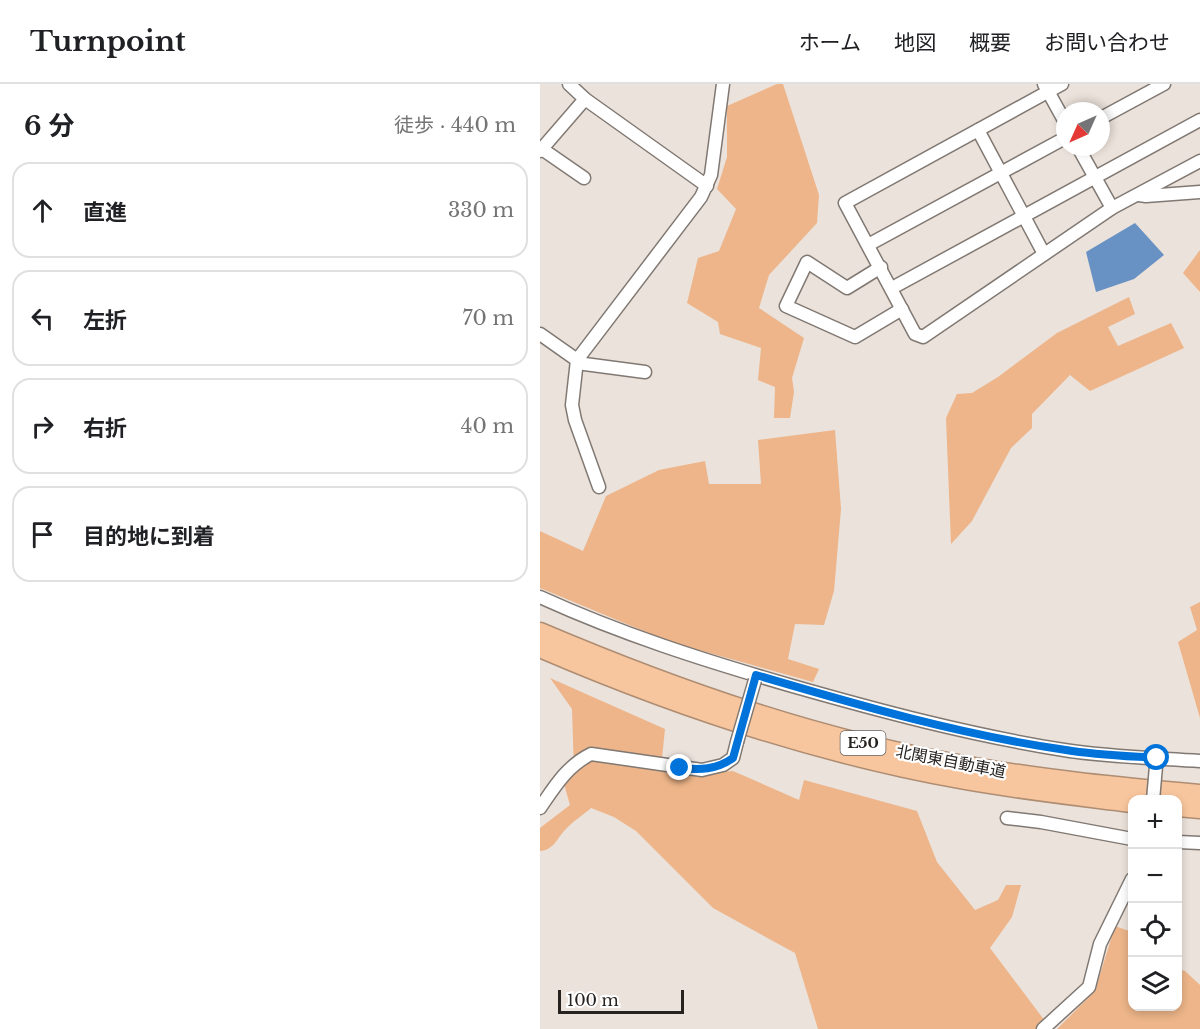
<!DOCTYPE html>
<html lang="ja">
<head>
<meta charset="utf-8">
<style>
  body { margin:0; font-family:"Libre Baskerville","Noto Sans JP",serif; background:#f2f2f2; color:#202124 }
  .controls { position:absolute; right:18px; bottom:18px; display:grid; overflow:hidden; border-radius:12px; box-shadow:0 3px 9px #0003 }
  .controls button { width:54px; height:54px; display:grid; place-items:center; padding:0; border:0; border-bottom:2px solid #e0e0e0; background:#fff; color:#202124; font:30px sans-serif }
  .compass { position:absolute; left:516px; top:18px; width:54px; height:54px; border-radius:50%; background:#fff; box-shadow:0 3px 9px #0003; rotate:225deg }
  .scale { position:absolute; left:18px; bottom:15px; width:126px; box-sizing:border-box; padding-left:6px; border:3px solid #262220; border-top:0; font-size:16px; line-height:21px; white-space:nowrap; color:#262220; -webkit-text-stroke:4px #fff; paint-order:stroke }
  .stop { position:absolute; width:18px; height:18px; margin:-14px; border:4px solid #0073da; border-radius:50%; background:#fff }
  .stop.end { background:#0073da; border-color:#fff; box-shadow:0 2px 6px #0008 }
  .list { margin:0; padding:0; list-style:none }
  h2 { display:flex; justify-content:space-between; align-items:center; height:78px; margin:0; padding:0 24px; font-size:26px }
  h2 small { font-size:20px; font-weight:400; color:#757577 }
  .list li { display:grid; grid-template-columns:39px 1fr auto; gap:18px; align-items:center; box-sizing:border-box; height:96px; margin:0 12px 12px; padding:0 12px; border:2px solid #e0e0e0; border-radius:18px }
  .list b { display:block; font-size:22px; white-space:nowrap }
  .list em { font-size:20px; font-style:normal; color:#757577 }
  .icon { flex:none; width:33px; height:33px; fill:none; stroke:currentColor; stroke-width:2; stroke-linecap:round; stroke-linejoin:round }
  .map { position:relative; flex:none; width:660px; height:945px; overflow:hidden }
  header { display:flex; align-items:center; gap:36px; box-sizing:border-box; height:84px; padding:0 30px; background:#fff; border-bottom:2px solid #e0e0e0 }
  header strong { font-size:28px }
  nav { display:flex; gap:33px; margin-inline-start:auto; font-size:21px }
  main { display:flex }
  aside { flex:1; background:#fff }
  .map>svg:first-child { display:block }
  .green { fill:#edb589 }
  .water { fill:#6891c4 }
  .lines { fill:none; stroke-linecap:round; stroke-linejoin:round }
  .minor-casing { stroke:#807872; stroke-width:15 }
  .highway-casing { stroke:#ae8d72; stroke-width:21 }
  .minor { stroke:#fff; stroke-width:12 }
  .highway { stroke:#f8c69e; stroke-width:18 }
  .minor-bridge-casing { stroke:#807872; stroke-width:15; stroke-linecap:butt }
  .minor-bridge { stroke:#fff; stroke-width:12 }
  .route { stroke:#0073da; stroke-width:8 }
  .labels { text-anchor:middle; stroke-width:4.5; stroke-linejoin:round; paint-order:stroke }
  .shield { fill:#fff; stroke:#676463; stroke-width:1.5 }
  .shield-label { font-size:15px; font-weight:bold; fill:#262220 }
  .street-label { font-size:16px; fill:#262220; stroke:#fff }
</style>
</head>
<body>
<header>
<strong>Turnpoint</strong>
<nav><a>ホーム</a><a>地図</a><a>概要</a><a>お問い合わせ</a></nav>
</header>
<main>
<aside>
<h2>6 分<small>徒歩 · 440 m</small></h2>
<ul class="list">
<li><svg class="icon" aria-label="ahead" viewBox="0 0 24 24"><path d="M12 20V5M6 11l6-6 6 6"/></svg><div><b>直進</b></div><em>330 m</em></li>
<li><svg class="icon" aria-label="left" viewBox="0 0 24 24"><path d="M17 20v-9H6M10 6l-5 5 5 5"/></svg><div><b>左折</b></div><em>70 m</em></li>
<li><svg class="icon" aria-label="right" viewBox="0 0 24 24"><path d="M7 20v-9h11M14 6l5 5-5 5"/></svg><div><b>右折</b></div><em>40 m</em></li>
<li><svg class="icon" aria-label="arrive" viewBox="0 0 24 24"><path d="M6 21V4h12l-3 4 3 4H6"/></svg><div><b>目的地に到着</b></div></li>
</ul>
</aside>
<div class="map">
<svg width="660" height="945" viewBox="0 0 660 945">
  <rect width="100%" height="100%" fill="#ebe2db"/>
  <g class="green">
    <path d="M237,0h6l36,111 -2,28 -48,52 -10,33 45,30 -12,40 2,14 -4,26h-16l1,-31 -17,-7 3,-32 -41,-14 -2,-12 -31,-19 11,-45 21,-7 17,-42 -19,-20 10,-32v-51z"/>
    <path d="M660,166v42l-17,-19z"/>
    <path d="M589,213l6,17 -27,13 10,19 53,-23 13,25 -94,43 -20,-16 -38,39v14l-21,20 -39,73 -21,23 -5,-126 11,-24 15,-1 26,-16 59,-44z"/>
    <path d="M295,346l6,79 -7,82 -10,34 -29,-1 -7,35 31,10 -6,13 -143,-40 -130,-54v-57l43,20 23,-55 53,-26 46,-9 4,23h52l-3,-44z"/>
    <path d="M660,518v116l-22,-76 19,-12 -7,-23z"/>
    <path d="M10,594l115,51 -4,39 40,6 32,-3 66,29 5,-20 113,31 20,51 38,48 23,-10 8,-15h15l-9,32 -22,31 61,81h-233l-23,-76 -82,-45 -77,-77 -22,-14 -23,-9c-8,7 -19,14 -26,22 -8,8 -11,20 -25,21v-23l30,-23 -6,-21 10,-13 -2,-62z"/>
    <path d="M575,842l17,6v74h46v-37l7,2 15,14v44h-143l38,-38z"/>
  </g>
  <path class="water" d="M595,139l29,32 -30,24 -38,13 -10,-40z"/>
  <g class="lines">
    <defs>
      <g id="minor">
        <path d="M29,0l16,15 122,87"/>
        <path d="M504,0l21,38"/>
        <path d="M522,0l-217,119 70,131 8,3 189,-129 88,-47"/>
        <path d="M561,34l63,-34"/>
        <path d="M438,46l66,124"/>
        <path d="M538,63l34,61"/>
        <path d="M2,65l42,29"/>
        <path d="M0,67l45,-52"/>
        <path d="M599,111l7,1 54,-4"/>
        <path d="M328,161l197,-107"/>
        <path d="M341,183l-34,21 -40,-26 -21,44 69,31 47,-28"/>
        <path d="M352,204l308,-168"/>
        <path d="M0,250l37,26"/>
        <path d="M37,279l68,9"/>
        <path d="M59,403l-24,-67 -3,-15 5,-45 124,-163 10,-22 12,-91"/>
        <path d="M0,513c81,37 163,63 249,88 91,26 181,50 275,65 44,7 91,8 136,11"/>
        <path d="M0,724c15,-22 27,-42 51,-54l111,16 21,-5 10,-7 4,-16"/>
        <path d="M467,734l34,4 91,17"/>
        <path d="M638,758l22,1"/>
        <path d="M503,945l46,-42 11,-43 32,-65"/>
      </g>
      <g id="highway">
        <path d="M0,548c139,59 280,108 429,134 77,14 154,21 231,28"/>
        <path d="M0,564c137,59 278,106 425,132 56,10 112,16 167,23"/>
        <path d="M638,723l22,2"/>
      </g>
    </defs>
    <use href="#minor" class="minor-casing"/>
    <use href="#highway" class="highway-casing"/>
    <use href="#minor" class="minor"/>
    <use href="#highway" class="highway"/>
    <defs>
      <g id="minor-bridge">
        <path d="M197,658l18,-62"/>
        <path d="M613,716l3,-34"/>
      </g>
    </defs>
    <use href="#minor-bridge" class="minor-bridge-casing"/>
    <use href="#minor-bridge" class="minor-bridge"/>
  </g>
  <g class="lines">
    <path class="route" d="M140,684c20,2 36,2 53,-10l23,-83c102,30 205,60 310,75 30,5 61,6 91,8"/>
  </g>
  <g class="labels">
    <rect class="shield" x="300.5" y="647" width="45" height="24" rx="4.5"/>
    <g class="shield-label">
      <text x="323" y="664">E50</text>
    </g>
    <g class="street-label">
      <text transform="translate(411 677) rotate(11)" y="6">北関東自動車道</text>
    </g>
  </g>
</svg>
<div class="controls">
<button>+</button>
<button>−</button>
<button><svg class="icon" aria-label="locate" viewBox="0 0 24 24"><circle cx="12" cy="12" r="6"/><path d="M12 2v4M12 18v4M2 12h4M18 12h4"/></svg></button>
<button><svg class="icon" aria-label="layers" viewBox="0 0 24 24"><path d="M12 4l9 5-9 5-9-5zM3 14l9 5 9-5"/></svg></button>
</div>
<svg class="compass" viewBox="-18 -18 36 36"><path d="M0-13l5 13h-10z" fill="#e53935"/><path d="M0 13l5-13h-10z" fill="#757577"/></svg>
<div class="scale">100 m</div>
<div class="stop" style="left:617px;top:674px"></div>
<div class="stop end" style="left:140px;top:684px"></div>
</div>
</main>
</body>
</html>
